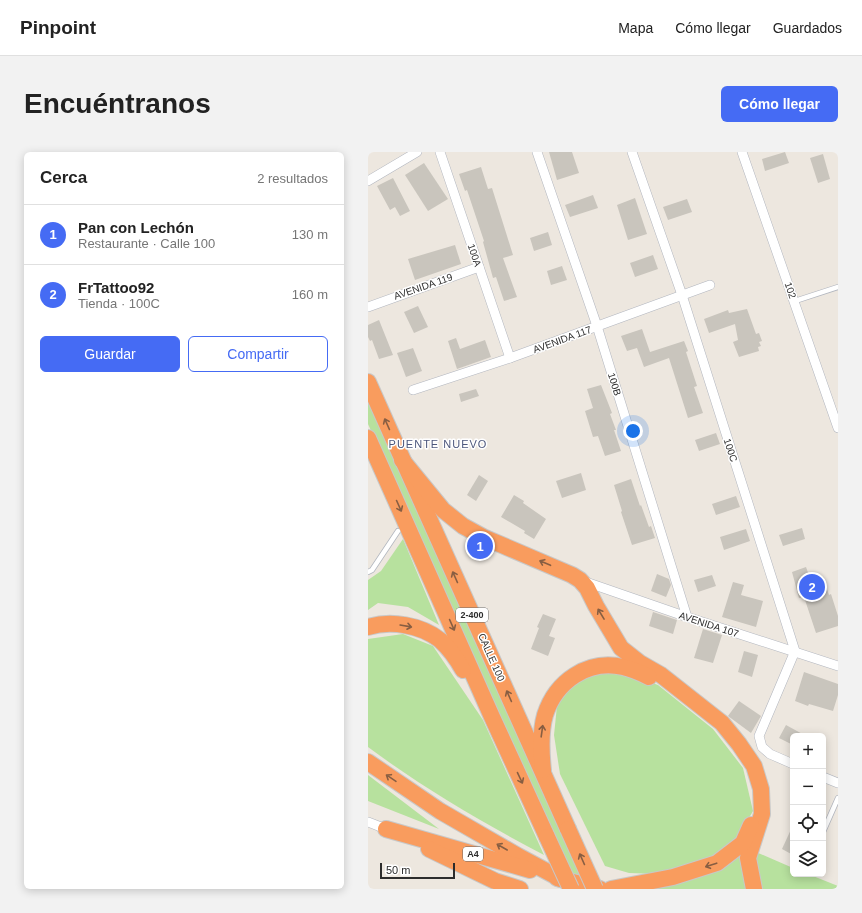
<!DOCTYPE html>
<html lang="es">
<head>
<meta charset="utf-8">
<style>
  body { margin:0; font-family:Helvetica,sans-serif; background:#f2f2f2; color:#222 }
  .controls { position:absolute; right:12px; bottom:12px; display:grid; overflow:hidden; border-radius:6px; box-shadow:0 2px 10px #0003 }
  .controls button { width:36px; height:36px; display:grid; place-items:center; padding:0; border:0; border-bottom:1px solid #e0e0e0; background:#fff; color:#222; font:20px sans-serif }
  .scale { position:absolute; left:12px; bottom:10px; width:75px; box-sizing:border-box; padding-left:4px; border:2px solid #2c2c2c; border-top:0; font-size:11px; line-height:14px; white-space:nowrap; color:#2c2c2c; -webkit-text-stroke:3px #fff; paint-order:stroke }
  .you { position:absolute; left:265px; top:279px; width:14px; height:14px; margin:-10px; border:3px solid #fff; border-radius:50%; background:#1a73e8; box-shadow:0 0 0 6px #1a73e833 }
  .badge { display:grid; place-items:center; width:26px; height:26px; border-radius:50%; background:#456bf4; color:#fff; font-size:13px; font-weight:700 }
  .pin { position:absolute; translate:-50% -50%; border:2px solid #fff; box-shadow:0 1px 4px #0006 }
  .list { margin:0; padding:0; list-style:none }
  h2 { display:flex; justify-content:space-between; align-items:center; height:52px; margin:0; padding:0 16px; font-size:17px }
  h2 small { font-size:13px; font-weight:400; color:#767676 }
  .list li { display:grid; grid-template-columns:26px 1fr auto; gap:12px; align-items:center; box-sizing:border-box; height:60px; padding:0 16px; border-top:1px solid #e0e0e0 }
  .list b { display:block; font-size:15px; white-space:nowrap }
  .list p { margin:0; font-size:13px; white-space:nowrap; color:#767676 }
  .list em { font-size:13px; font-style:normal; color:#767676 }
  .actions { display:flex; gap:8px; padding:12px 16px }
  .actions a { flex:1; padding:9px 0; border:1px solid #456bf4; border-radius:6px; text-align:center; font-size:14px; color:#456bf4 }
  .actions .main { background:#456bf4; color:#fff }
  .icon { flex:none; width:22px; height:22px; fill:none; stroke:currentColor; stroke-width:2; stroke-linecap:round; stroke-linejoin:round }
  .map { position:relative; flex:none; width:470px; height:737px; overflow:hidden; border-radius:6px }
  header { display:flex; align-items:center; gap:24px; box-sizing:border-box; height:56px; padding:0 20px; background:#fff; border-bottom:1px solid #e0e0e0 }
  header strong { font-size:19px }
  nav { display:flex; gap:22px; margin-inline-start:auto; font-size:14px }
  .intro { display:flex; align-items:center; justify-content:space-between; box-sizing:border-box; height:96px; padding:0 24px }
  h1 { margin:0; font-size:28px }
  .button { padding:10px 18px; border-radius:6px; background:#456bf4; color:#fff; font-size:14px; font-weight:700 }
  main { display:flex; gap:24px; padding:0 24px }
  aside { flex:1; background:#fff; border-radius:6px; box-shadow:0 2px 10px #0003 }
  .map>svg:first-child { display:block }
  .green { fill:#b7e19e }
  .building { fill:#c9c5bd }
  .lines { fill:none; stroke-linecap:round; stroke-linejoin:round }
  .lane-casing { stroke:#b2b6bf; stroke-width:6 }
  .street-casing { stroke:#b2b6bf; stroke-width:10 }
  .highway-casing { stroke:#c8c8c8; stroke-width:18 }
  .lane { stroke:#fff; stroke-width:4.5 }
  .street { stroke:#fff; stroke-width:9 }
  .highway { stroke:#f99c5e; stroke-width:16 }
  .highway-bridge-casing { stroke:#c8c8c8; stroke-width:18; stroke-linecap:butt }
  .highway-bridge { stroke:#f99c5e; stroke-width:16 }
  .oneway { stroke:#885e42 }
  .labels { text-anchor:middle; stroke-width:3; stroke-linejoin:round; paint-order:stroke }
  .shield { fill:#fff; stroke:#6b6b6b; stroke-width:1 }
  .shield-label { font-size:9px; font-weight:bold; fill:#2c2c2c }
  .street-label { font-size:10px; fill:#2c2c2c; stroke:#fff }
  .neighbourhood-label { font-size:11px; letter-spacing:1px; fill:#4d577c; stroke:#fff }
</style>
</head>
<body>
<header>
<strong>Pinpoint</strong>
<nav><a>Mapa</a><a>Cómo llegar</a><a>Guardados</a></nav>
</header>
<div class="intro"><h1>Encuéntranos</h1><a class="button">Cómo llegar</a></div>
<main>
<aside>
<h2>Cerca<small>2 resultados</small></h2>
<ul class="list">
<li><span class="badge">1</span><div><b>Pan con Lechón</b><p>Restaurante · Calle 100</p></div><em>130 m</em></li>
<li><span class="badge">2</span><div><b>FrTattoo92</b><p>Tienda · 100C</p></div><em>160 m</em></li>
</ul>
<div class="actions"><a class="main">Guardar</a><a>Compartir</a></div>
</aside>
<div class="map">
<svg width="470" height="737" viewBox="0 0 470 737">
  <rect width="100%" height="100%" fill="#ede7df"/>
  <g class="green">
    <path d="M0,244l215,481 -12,-3 -203,-450z"/>
    <path d="M35,387l36,86 -31,-18 -30,-4 -10,7v-30l13,-9z"/>
    <path d="M35,482l30,12 50,74 61,135c-61,-32 -121,-67 -176,-108v-108z"/>
    <path d="M237,519l29,5 24,9 55,44 30,39 10,43 -16,28 -23,21 -57,14 -28,-1 -24,-7 -45,-92 -6,-39 3,-29 13,-18 16,-12z"/>
    <path d="M0,623l71,54 -71,-28z"/>
    <path d="M377,696l-3,24 4,17h-98z"/>
    <path d="M388,700l37,16v6h15l30,12v3h-75l-5,-14z"/>
  </g>
  <g class="building">
    <path d="M181,0h23l7,21 -22,7z"/>
    <path d="M417,0l4,11 -24,8 -3,-12z"/>
    <path d="M455,2l7,25 -12,4 -8,-25z"/>
    <path d="M56,11l24,36 -20,12 -23,-36z"/>
    <path d="M113,15l7,22 4,-1 21,67 -10,3 14,39 -13,4 -8,-24 -3,1 -10,-36 1,-1 -17,-51 -2,1 -6,-17z"/>
    <path d="M25,26l17,33 -10,5 -5,-9 -5,3 -13,-24z"/>
    <path d="M225,43l5,13 -28,9 -5,-12z"/>
    <path d="M267,46l12,36 -19,6 -11,-35z"/>
    <path d="M319,47l5,13 -24,8 -5,-13z"/>
    <path d="M180,80l4,13 -18,6 -4,-13z"/>
    <path d="M87,93l6,19 -46,16 -7,-21z"/>
    <path d="M285,103l5,14 -23,8 -5,-14z"/>
    <path d="M194,114l5,14 -16,5 -4,-14z"/>
    <path d="M50,154l10,21 -14,6 -10,-21z"/>
    <path d="M379,157l9,25 3,-1 3,8 -3,1 2,4 -3,1 1,4 -20,6 -6,-15 5,-2 -3,-16 -26,9 -5,-14 24,-9 1,3z"/>
    <path d="M11,168l14,35 -14,4 -7,-19 -2,1 -2,-4v-12z"/>
    <path d="M274,177l8,23 34,-11 4,10 -2,1 11,34 -3,1 9,26 -15,5 -19,-60 -25,9 -7,-19 -10,3 -6,-15z"/>
    <path d="M88,186l4,11 25,-9 6,17 -34,12 -9,-28z"/>
    <path d="M45,196l9,23 -16,6 -9,-24z"/>
    <path d="M233,233l11,28 -2,1 6,16h-2l7,21 -16,5 -7,-20 -5,1 -8,-26 8,-3 -6,-19z"/>
    <path d="M108,237l3,7 -18,6 -2,-8z"/>
    <path d="M348,281l4,11 -21,7 -4,-11z"/>
    <path d="M213,321l5,17 -24,8 -6,-17z"/>
    <path d="M111,323l9,6 -12,20 -9,-6z"/>
    <path d="M263,327l9,27 1,-1 8,22 2,-1 4,12 -23,7 -11,-33 1,-1 -8,-26z"/>
    <path d="M146,343l10,6 -1,2 23,16 -12,20 -10,-6 1,-2 -24,-14z"/>
    <path d="M368,344l4,11 -24,8 -4,-11z"/>
    <path d="M434,376l3,11 -22,7 -4,-11z"/>
    <path d="M378,377l4,12 -26,9 -4,-13z"/>
    <path d="M438,415l5,14 12,-4 6,18 2,-1 7,22v10l-22,7 -12,-36 -5,1 -7,-26z"/>
    <path d="M289,422l12,5 2,6 -5,12 -15,-6z"/>
    <path d="M344,423l4,11 -18,6 -4,-12z"/>
    <path d="M365,430l11,3 -3,10 22,6 -7,26 -34,-10z"/>
    <path d="M285,460l24,8 -4,14 -24,-8z"/>
    <path d="M175,462l13,5 -7,17 6,2 -7,18 -17,-7 8,-21 -2,-1z"/>
    <path d="M335,477l19,6 -9,28 -19,-5z"/>
    <path d="M376,499l14,4 -6,22 -14,-5z"/>
    <path d="M436,520l34,12v11l-5,16 -24,-7 -1,2 -13,-5z"/>
    <path d="M371,549l22,15 -10,17 -23,-17z"/>
    <path d="M418,573l20,11h-13v9l-14,-7z"/>
    <path d="M425,673v30l-11,-6z"/>
  </g>
  <g class="lines">
    <defs>
      <g id="lane">
        <path d="M427,149l43,-14"/>
        <path d="M0,420l4,-2 26,-39"/>
        <path d="M455,680l15,-34"/>
      </g>
      <g id="street">
        <path d="M72,0l70,206"/>
        <path d="M169,0l60,174 90,291"/>
        <path d="M264,0l50,143 113,356 -36,85 3,11 8,7 23,10"/>
        <path d="M374,0l96,276"/>
        <path d="M0,29l49,-29"/>
        <path d="M0,155l111,-40"/>
        <path d="M45,238l97,-32 200,-73"/>
        <path d="M215,429l104,36 151,49"/>
        <path d="M455,625l15,6"/>
        <path d="M0,670l18,7"/>
      </g>
      <g id="highway">
        <path d="M0,230l200,447"/>
        <path d="M0,286l124,279 55,120"/>
        <path d="M34,308l41,50 20,16 20,11 89,38 8,5 7,8 9,18 25,42 19,15 21,12 61,48 17,21 15,22 7,23 1,25 -14,44 6,31"/>
        <path d="M0,475c23,-7 53,-2 72,13 10,9 17,19 23,30"/>
        <path d="M0,610l72,49 78,45 43,23"/>
        <path d="M175,618c-2,-19 -3,-38 2,-55 11,-34 43,-56 78,-48 9,2 18,6 26,10"/>
        <path d="M18,677l144,41"/>
        <path d="M61,697l66,32 25,8"/>
        <path d="M189,726l43,11"/>
        <path d="M243,737l62,-12 44,-14 26,-20 8,-18"/>
      </g>
    </defs>
    <use href="#lane" class="lane-casing"/>
    <use href="#street" class="street-casing"/>
    <use href="#highway" class="highway-casing"/>
    <use href="#lane" class="lane"/>
    <use href="#street" class="street"/>
    <use href="#highway" class="highway"/>
    <defs>
      <g id="highway-bridge">
        <path d="M200,677l27,60"/>
        <path d="M179,685l24,52"/>
      </g>
    </defs>
    <use href="#highway-bridge" class="highway-bridge-casing"/>
    <use href="#highway-bridge" class="highway-bridge"/>
  </g>
  <defs><path id="oneway-shaft" d="M-6 0H5M1.5-3L5.5 0L1.5 3" fill="none" stroke-width="1.6" stroke-linecap="round" stroke-linejoin="round"/></defs>
  <g class="oneway">
    <use href="#oneway-shaft" transform="translate(19 272) rotate(-114)"/>
    <use href="#oneway-shaft" transform="translate(31 354) rotate(66)"/>
    <use href="#oneway-shaft" transform="translate(177 411) rotate(-157)"/>
    <use href="#oneway-shaft" transform="translate(87 425) rotate(-114)"/>
    <use href="#oneway-shaft" transform="translate(233 462) rotate(-121)"/>
    <use href="#oneway-shaft" transform="translate(84 473) rotate(66)"/>
    <use href="#oneway-shaft" transform="translate(38 474) rotate(10)"/>
    <use href="#oneway-shaft" transform="translate(141 544) rotate(-114)"/>
    <use href="#oneway-shaft" transform="translate(174 579) rotate(-82)"/>
    <use href="#oneway-shaft" transform="translate(23 626) rotate(-146)"/>
    <use href="#oneway-shaft" transform="translate(152 626) rotate(65)"/>
    <use href="#oneway-shaft" transform="translate(134 695) rotate(-150)"/>
    <use href="#oneway-shaft" transform="translate(214 707) rotate(-114)"/>
    <use href="#oneway-shaft" transform="translate(343 713) rotate(162)"/>
  </g>
  <g class="labels">
    <g class="shield">
      <rect x="88" y="456" width="32" height="14" rx="3"/>
      <rect x="95" y="695" width="20" height="14" rx="3"/>
    </g>
    <g class="shield-label">
      <text x="104" y="466">2-400</text>
      <text x="105" y="705">A4</text>
    </g>
    <g class="street-label">
      <text transform="translate(107 103) rotate(71)" y="4">100A</text>
      <text transform="translate(55 134) rotate(-19)" y="4">AVENIDA 119</text>
      <text transform="translate(423 138) rotate(71)" y="4">102</text>
      <text transform="translate(194 187) rotate(-20)" y="4">AVENIDA 117</text>
      <text transform="translate(247 232) rotate(73)" y="4">100B</text>
      <text transform="translate(363 298) rotate(72)" y="4">100C</text>
      <text transform="translate(341 472) rotate(18)" y="4">AVENIDA 107</text>
      <text transform="translate(124 505) rotate(66)" y="4">CALLE 100</text>
    </g>
    <g class="neighbourhood-label">
      <text x="70" y="296">PUENTE NUEVO</text>
    </g>
  </g>
</svg>
<div class="controls">
<button>+</button>
<button>−</button>
<button><svg class="icon" aria-label="locate" viewBox="0 0 24 24"><circle cx="12" cy="12" r="6"/><path d="M12 2v4M12 18v4M2 12h4M18 12h4"/></svg></button>
<button><svg class="icon" aria-label="layers" viewBox="0 0 24 24"><path d="M12 4l9 5-9 5-9-5zM3 14l9 5 9-5"/></svg></button>
</div>
<div class="scale">50 m</div>
<div class="you"></div>
<div class="pin badge" style="left:112px;top:394px">1</div>
<div class="pin badge" style="left:444px;top:435px">2</div>
</div>
</main>
</body>
</html>
